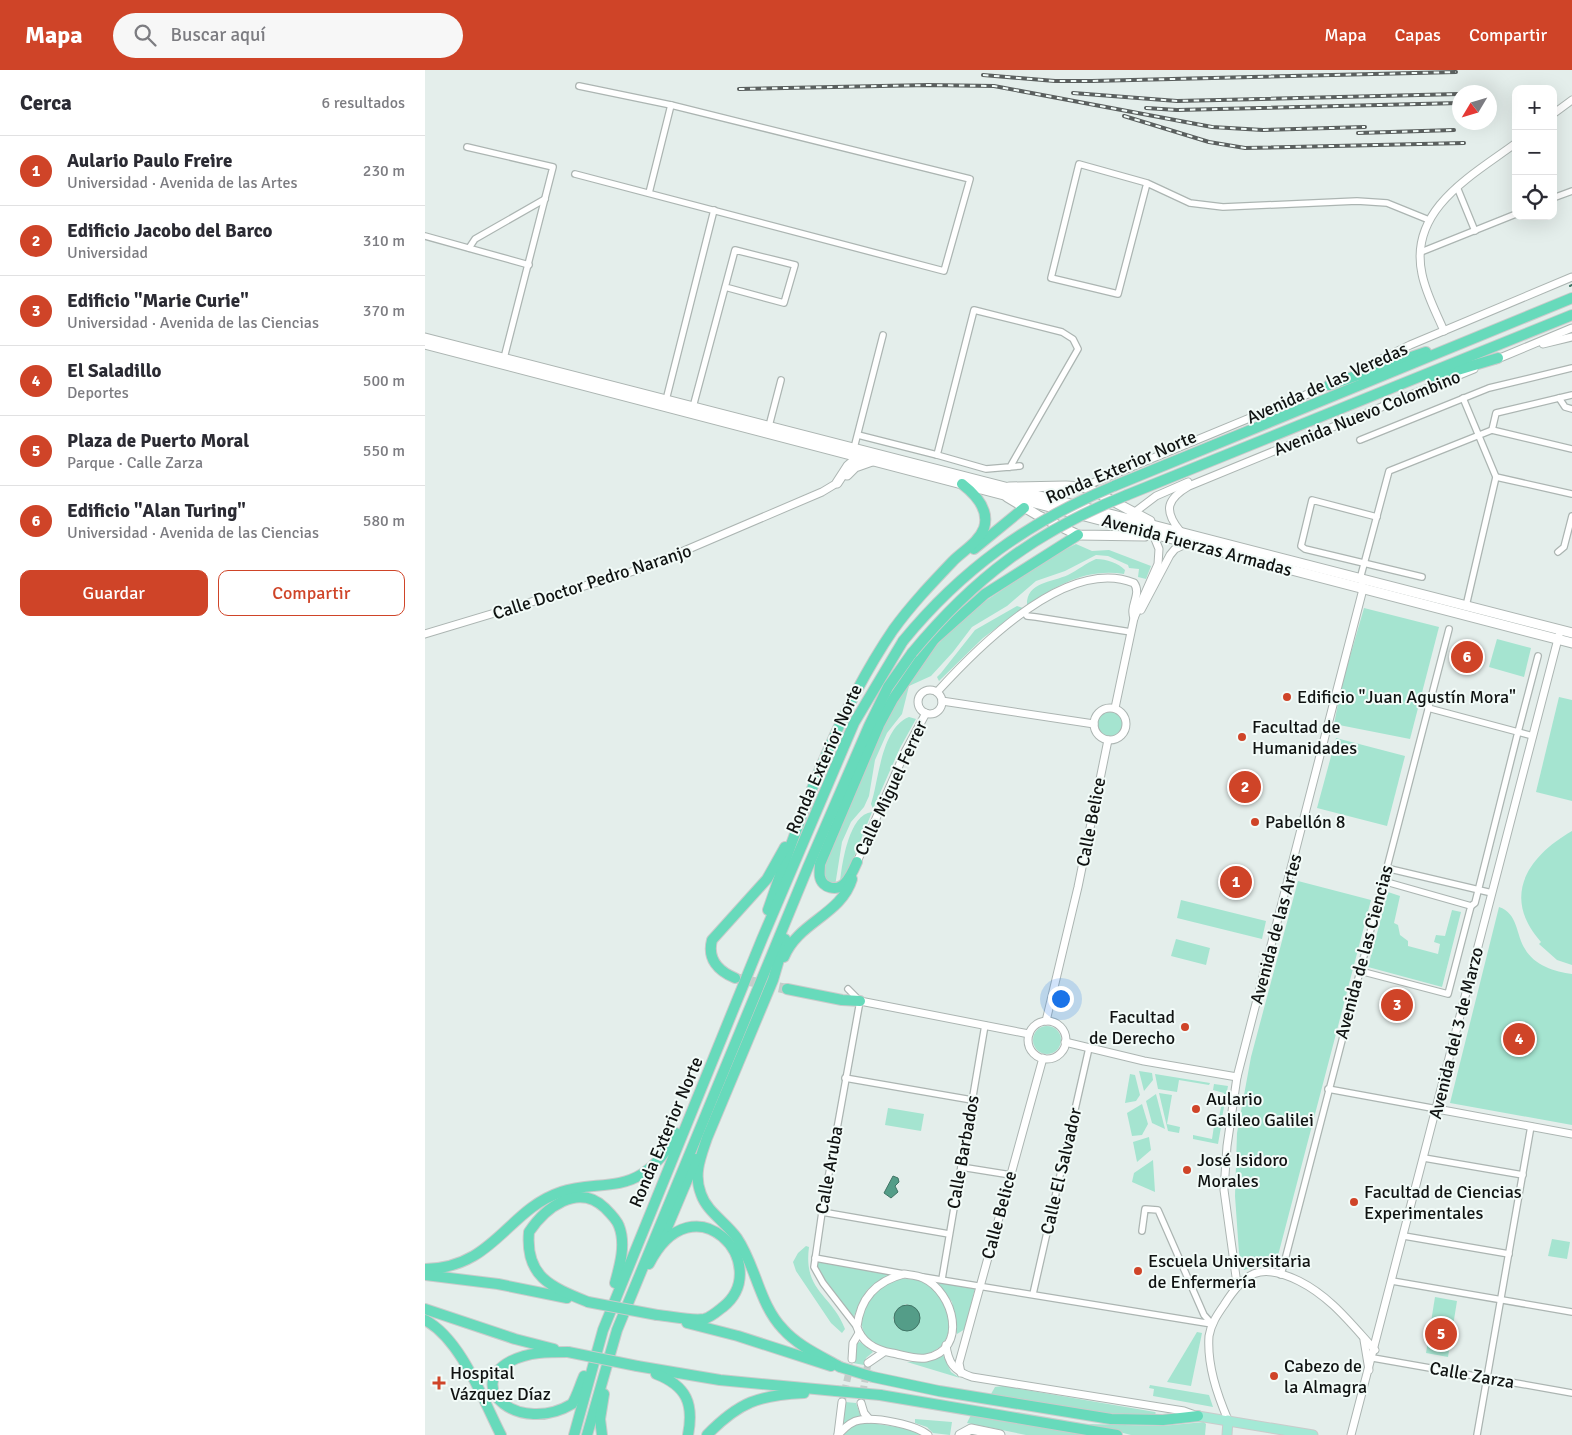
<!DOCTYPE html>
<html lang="es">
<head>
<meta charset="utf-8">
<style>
  body { margin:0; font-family:Signika,sans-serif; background:#f7f7f7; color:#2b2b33 }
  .controls { position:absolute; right:15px; top:15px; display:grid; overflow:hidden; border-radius:10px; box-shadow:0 5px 20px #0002 }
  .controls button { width:45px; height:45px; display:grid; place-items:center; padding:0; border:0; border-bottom:1px solid #e1e1e2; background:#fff; color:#2b2b33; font:25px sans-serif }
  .compass { position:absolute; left:1027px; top:15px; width:45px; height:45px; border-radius:50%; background:#fff; box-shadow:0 5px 20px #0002; rotate:232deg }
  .you { position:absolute; left:635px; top:928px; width:18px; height:18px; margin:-12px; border:4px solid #fff; border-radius:50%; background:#1a73e8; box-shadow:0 0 0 8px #1a73e833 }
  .badge { display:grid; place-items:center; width:32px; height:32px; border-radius:50%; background:#cf4428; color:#fff; font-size:16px; font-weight:700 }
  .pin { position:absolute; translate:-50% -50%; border:2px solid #fff; box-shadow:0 1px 5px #0006 }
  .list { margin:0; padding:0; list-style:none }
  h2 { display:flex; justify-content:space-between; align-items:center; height:65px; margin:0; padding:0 20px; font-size:21px }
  h2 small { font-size:16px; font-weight:400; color:#7c7c81 }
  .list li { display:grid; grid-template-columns:32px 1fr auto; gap:15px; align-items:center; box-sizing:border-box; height:70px; padding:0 20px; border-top:1px solid #e1e1e2 }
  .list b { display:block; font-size:19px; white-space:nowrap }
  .list p { margin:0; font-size:16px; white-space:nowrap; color:#7c7c81 }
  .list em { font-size:16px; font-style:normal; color:#7c7c81 }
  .actions { display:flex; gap:10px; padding:15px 20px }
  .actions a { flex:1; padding:11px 0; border:1px solid #cf4428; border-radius:10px; text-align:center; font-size:18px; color:#cf4428 }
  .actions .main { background:#cf4428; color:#fff }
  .icon { flex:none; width:28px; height:28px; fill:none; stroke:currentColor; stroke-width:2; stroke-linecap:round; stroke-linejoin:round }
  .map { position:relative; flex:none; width:1147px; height:1365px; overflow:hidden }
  header { display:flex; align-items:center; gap:30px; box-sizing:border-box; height:70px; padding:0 25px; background:#cf4428; color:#fff }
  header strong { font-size:24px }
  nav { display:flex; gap:28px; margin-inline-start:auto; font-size:18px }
  .search { width:350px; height:45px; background:#f7f7f7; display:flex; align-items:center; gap:12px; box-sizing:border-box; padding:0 18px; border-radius:28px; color:#7c7c81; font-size:19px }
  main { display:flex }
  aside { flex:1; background:#fff }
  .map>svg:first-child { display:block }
  .green { fill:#a5e4d0; fill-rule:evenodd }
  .water { fill:#549d88; stroke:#407465 }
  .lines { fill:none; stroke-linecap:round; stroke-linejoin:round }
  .stream { stroke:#407465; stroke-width:2 }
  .tertiary-tunnel { stroke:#c4cdca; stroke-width:7; stroke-dasharray:7 3.5; stroke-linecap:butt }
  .motorway-tunnel { stroke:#c4cdca; stroke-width:10; stroke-dasharray:10 5; stroke-linecap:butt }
  .minor-casing { stroke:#acb5b2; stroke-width:8 }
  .tertiary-casing { stroke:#acb5b2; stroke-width:9 }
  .secondary-casing { stroke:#acb5b2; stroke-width:11 }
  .primary-casing { stroke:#cacbcb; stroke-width:11 }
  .motorway-casing { stroke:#cacbcb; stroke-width:12 }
  .minor { stroke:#fff; stroke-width:5.5 }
  .tertiary { stroke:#fff; stroke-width:7 }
  .secondary { stroke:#fff; stroke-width:9 }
  .primary { stroke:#a4e9d6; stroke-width:9 }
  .motorway { stroke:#67dabb; stroke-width:10 }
  .rail-casing { stroke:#5a5f5e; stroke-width:4 }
  .rail { stroke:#f2fbf8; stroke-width:2; stroke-dasharray:5.5; stroke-linecap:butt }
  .motorway-bridge-casing { stroke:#cacbcb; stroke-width:12; stroke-linecap:butt }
  .motorway-bridge { stroke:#67dabb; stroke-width:10 }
  .poi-dot { fill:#cf4428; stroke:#f2fbf8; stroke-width:2 }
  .labels { text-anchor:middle; stroke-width:4; stroke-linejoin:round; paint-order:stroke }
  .street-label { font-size:18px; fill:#101312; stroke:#f2fbf8 }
  .poi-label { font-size:18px; fill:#101312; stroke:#f2fbf8; text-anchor:start }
</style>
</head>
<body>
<header>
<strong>Mapa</strong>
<div class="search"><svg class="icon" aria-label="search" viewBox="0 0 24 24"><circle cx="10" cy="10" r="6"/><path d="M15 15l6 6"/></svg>Buscar aquí</div>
<nav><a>Mapa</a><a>Capas</a><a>Compartir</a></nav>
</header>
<main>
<aside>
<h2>Cerca<small>6 resultados</small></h2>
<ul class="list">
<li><span class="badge">1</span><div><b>Aulario Paulo Freire</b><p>Universidad · Avenida de las Artes</p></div><em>230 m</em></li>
<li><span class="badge">2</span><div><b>Edificio Jacobo del Barco</b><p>Universidad</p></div><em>310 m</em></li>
<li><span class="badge">3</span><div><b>Edificio &quot;Marie Curie&quot;</b><p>Universidad · Avenida de las Ciencias</p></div><em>370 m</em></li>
<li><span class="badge">4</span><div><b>El Saladillo</b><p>Deportes</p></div><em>500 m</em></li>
<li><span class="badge">5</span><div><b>Plaza de Puerto Moral</b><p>Parque · Calle Zarza</p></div><em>550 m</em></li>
<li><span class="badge">6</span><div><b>Edificio &quot;Alan Turing&quot;</b><p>Universidad · Avenida de las Ciencias</p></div><em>580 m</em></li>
</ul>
<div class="actions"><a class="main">Guardar</a><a>Compartir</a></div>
</aside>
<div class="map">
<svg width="1147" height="1365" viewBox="0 0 1147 1365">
  <rect width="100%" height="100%" fill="#e4eeeb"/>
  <g class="green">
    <path d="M651,474l16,7 17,-1 42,16 -5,13 -8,-2 1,-8 -10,-1 -1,-3 -20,-9 -12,-1 -31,16 -29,10 -29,25 -35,21 -19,25 -22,24 -22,10 -7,28 -15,19 -12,27 -6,36 -5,11 -13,15 -9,20 -7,44 -8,-4 -4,-15 65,-152 35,-54 23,-26 38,-33 72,-48z"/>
    <path d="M671,489c11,0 22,4 29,11l-1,4c-38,-6 -66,11 -97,31 -1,-23 26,-23 41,-30 10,-5 18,-12 28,-16z"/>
    <path d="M592,536l6,2 -40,30 -44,43 -2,-4 4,-4 34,-43z"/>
    <path d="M939,538l75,19 -29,112 -76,-15 8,-40z"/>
    <path d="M1072,569l34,9 -7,29 -35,-10z"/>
    <path d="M1134,627l13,3v101l-36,-9z"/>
    <circle cx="685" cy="655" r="13"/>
    <path d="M484,647l7,2 -16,29 -27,61 -2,-5c8,-24 10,-76 38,-87z"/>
    <path d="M911,668l69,18 -18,70 -70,-18z"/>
    <path d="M447,742l-24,60 -8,9c2,-18 9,-67 32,-69z"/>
    <path d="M1147,761v134l-15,-5 -18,-16 2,-2c-40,-45 -14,-85 31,-111z"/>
    <path d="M873,811l73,19 -96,367 -15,-2 -16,5 -5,-17 -4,-57 2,-63 14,-76z"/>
    <path d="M963,822l12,4 -6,27 4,2 2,10 8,6v5l30,8 2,-10 -6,-2 2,-7 9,1 7,-26 9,2 -19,75 -74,-20z"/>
    <path d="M756,830l85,21 -4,18 -85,-21z"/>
    <path d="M1074,837c19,6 17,28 26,42 9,16 30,23 47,25v151l-122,-22z"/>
    <path d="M751,869l34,9 -4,17 -35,-9z"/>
    <circle cx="622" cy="970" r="14"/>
    <path d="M714,1001l13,2 1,7 -9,11z"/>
    <path d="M705,1004l5,1 5,20 -4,6 -11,2z"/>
    <path d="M730,1004l55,9 -1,2 -30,-5 -2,12 -19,-3z"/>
    <path d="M789,1014l14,2 -7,37 -3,-1 6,-29 -11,-3z"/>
    <path d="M734,1023l13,2 -5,29 13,3 -1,6 -11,-2z"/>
    <path d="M731,1024l9,35 -13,-6 -6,-22z"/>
    <path d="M717,1034l6,20 -6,11 -10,1 -5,-23z"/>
    <path d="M463,1038l36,6 -3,17 -36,-6z"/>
    <path d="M789,1056l7,1 -3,17 -25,-5v-4l19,4z"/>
    <path d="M724,1067l2,13 -14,12 -4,-20z"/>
    <path d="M728,1090l2,32 -23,-10 2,-9z"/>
    <path d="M1127,1169l18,3 -3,17 -19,-3z"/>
    <path d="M381,1176l3,1c-6,45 23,47 36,82l-3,4 -11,-10 -35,-52 -3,-9 5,-9z"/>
    <path d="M392,1191l74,13 -24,16 -14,28 -35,-48z"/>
    <path d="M474,1209c7,0 16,0 23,2 23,9 38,45 19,65 -3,3 -9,6 -13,8 -17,2 -45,-1 -59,-14 -13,-13 -7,-37 6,-49 7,-6 15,-9 24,-12zM481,1234l8,3 6,9 -3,11 -8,4 -12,-4 -4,-8 3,-9z"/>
    <path d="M512,1212l38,6 -10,41 -8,5 -5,-32z"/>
    <path d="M1010,1227l22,4 -9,56 -22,-4z"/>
    <path d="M772,1262l5,1 -11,53 -24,-4z"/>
    <path d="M435,1272l13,10 -7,6 -2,7 -11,-2 3,-20z"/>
    <path d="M518,1285l8,17 9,6 -53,-16h18z"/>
    <path d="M725,1315l59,10 4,12 -60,-11 1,-7 -5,-1z"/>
    <path d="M578,1316l152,26 1,1 -2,2h-42l-121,-21 4,-7z"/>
    <path d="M420,1332l11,1 5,14 -7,1 -14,9z"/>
    <path d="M546,1345l117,20h-62l-59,-12z"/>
    <path d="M490,1349l37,3 -2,13 -17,-2 -6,-6 -12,-4z"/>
    <path d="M779,1352l2,2 -1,11h-74l-43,-11 74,2z"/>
    <path d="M434,1353h12l45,7 6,5h-79l5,-6z"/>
  </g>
  <g class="water">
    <path d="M468,1106l5,2 1,4 -4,4 3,6 -7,6 -7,-5z"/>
    <circle cx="482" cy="1248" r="13"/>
  </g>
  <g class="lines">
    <path class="stream" d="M1145,216l2,-1"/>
    <g class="tertiary-tunnel">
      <path d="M417,1332l10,-43"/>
      <path d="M436,1333l7,-40"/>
    </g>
    <path class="motorway-tunnel" d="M310,908l52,11"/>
    <defs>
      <g id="minor">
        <path d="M42,77l86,20 -49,191"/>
        <path d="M150,104l369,97 26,-92 -299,-74 -92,-19"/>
        <path d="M722,113l-68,-19 -28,114 67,16 29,-111 43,20 33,4 134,-6 30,2 42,17"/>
        <path d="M1032,117l18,44"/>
        <path d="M224,123l22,-88"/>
        <path d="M1128,128l19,-7"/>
        <path d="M0,166l104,29"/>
        <path d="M44,178l6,-9 70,-40"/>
        <path d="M996,182l95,-38"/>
        <path d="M1038,328l33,79 -30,129"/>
        <path d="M1134,328l6,9 7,2"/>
        <path d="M241,330l48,-190"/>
        <path d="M268,337l42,-157 60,15 -11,38 -59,-16"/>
        <path d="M344,356l12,-46"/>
        <path d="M1067,360l4,-17 76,-18"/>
        <path d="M433,365l79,20"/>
        <path d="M935,370l129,-52 83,-20"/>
        <path d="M429,378l29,-113"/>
        <path d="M585,397l68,-118 -5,-10 -11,-7 -88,-22 -37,145 49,14 34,-3"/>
        <path d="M1071,407l76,17"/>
        <path d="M952,447l-65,-17 -11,46 4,3 117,28"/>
        <path d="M1133,482l6,-5 8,-31"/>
        <path d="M935,509l29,-108 103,-41 80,19"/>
        <path d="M600,543l2,3 9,1 95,15"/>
        <path d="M1003,638l90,24 -43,171 -4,3"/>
        <path d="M1108,666l-15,-4 20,-76"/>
        <path d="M961,798l106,25"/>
        <path d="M935,901l88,23 23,-88 -88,-25"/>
        <path d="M423,919l12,12 -38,211 -8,55 9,16 34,44"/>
        <path d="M420,1008l127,22"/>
        <path d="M903,1019l109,20"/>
        <path d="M999,1088l99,17"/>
        <path d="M536,1097l50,8"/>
        <path d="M397,1142l127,22"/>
        <path d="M717,1161l3,-22 13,1 46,105 8,9"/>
        <path d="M979,1166l105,18"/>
        <path d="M390,1188l89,16"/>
        <path d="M856,1205l168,-646"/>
        <path d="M498,1207l289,47"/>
        <path d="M517,1209l43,-254"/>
        <path d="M967,1211l180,31"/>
        <path d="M608,1224l56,-246"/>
        <path d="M948,1288l199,35"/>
        <path d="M1052,1365l54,-309"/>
      </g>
      <g id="tertiary">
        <path d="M1128,44l19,-14"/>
        <path d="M1019,261c-8,-19 -18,-37 -22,-57 -14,-65 51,-99 94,-131"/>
        <path d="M1118,274l29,-7"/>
        <path d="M1070,290l77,-32"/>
        <path d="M932,301l53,-26 162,-68"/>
        <path d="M658,417l249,-103"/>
        <path d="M706,445l25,-19 32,-14"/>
        <path d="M755,461c-17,-21 -13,-32 9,-45l285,-117"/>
        <path d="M716,540l29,-55 5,-6 13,-6"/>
        <path d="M0,564l219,-66 178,-76 15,-9"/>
        <circle cx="505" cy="632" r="12"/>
        <path d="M512,622c41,-45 130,-136 197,-109 8,11 -5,23 0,35"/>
        <path d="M517,631l152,23"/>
        <circle cx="685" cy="654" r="16"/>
        <path d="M690,638l19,-90 24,-54 1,-15 -6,-15"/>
        <path d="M432,792l48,-110 21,-39"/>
        <path d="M435,931l169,33"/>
        <path d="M621,951l32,-134 30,-147"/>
        <circle cx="622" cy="970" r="19"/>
        <path d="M640,972l79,19 93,16"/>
        <path d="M1012,1039l135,25"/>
        <path d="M479,1204c6,1 13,1 19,4 31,14 46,72 3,80 -10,2 -23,-3 -34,-5 -16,-3 -30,-10 -35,-26 3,-28 19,-46 47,-53z"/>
        <path d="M812,1214l-13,-94 3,-44 10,-69 126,-488 -1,-4"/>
        <path d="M939,1270l5,30"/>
        <path d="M521,1275c2,18 8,26 26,32l212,34 11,4"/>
        <path d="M427,1289l1,-16 6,-10"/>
        <path d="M443,1293l16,-11"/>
        <path d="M536,1303l-2,-10 84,-305"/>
        <path d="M436,1333l3,10 5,6"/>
        <path d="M803,1350c-11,-26 -21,-55 -19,-84 2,-12 8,-21 15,-31 21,-33 36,-43 75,-24 32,16 52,43 76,69"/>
        <path d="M413,1364l4,-32"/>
        <path d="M413,1365c6,-7 13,-14 22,-15 17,-3 56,5 68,15"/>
        <path d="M926,1365l208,-800"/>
      </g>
      <g id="secondary">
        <path d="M0,268l1147,295"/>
        <path d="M0,274l1147,299"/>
        <path d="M422,405l8,-8 17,-6"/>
        <path d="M412,413l11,-17 13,-11"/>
        <path d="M584,417l57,-1 17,1 11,4 56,30"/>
        <path d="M582,427l32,19 39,19 67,1 4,-2"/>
        <path d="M535,1365l11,-6 29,6"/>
      </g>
      <g id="primary">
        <path d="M773,1346l115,19"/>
        <path d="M802,1365l1,-15"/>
      </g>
      <g id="motorway">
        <path d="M1009,307l64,-19"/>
        <path d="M904,315l97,-33"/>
        <path d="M689,416l458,-188"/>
        <path d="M702,425l445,-180"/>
        <path d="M549,479l50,-41"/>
        <path d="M505,573l55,-49 93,-59"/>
        <path d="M432,792c-3,7 -7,16 -12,21 -8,9 -23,5 -25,-6 -1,-4 0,-9 0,-13l59,-139 14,-26 42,-61"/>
        <path d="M343,840c33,-96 68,-196 125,-280 18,-25 39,-47 60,-69 10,-10 26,-19 31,-33 6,-19 -9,-34 -22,-44"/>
        <path d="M360,869l-12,41 -66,158c-6,18 -14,36 -6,56 6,18 25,28 36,44 19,28 22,66 46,91 15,17 38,27 57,38"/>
        <path d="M359,887c14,-35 57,-42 68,-78"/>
        <path d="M310,908c-17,-7 -28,-19 -23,-38l55,-61 18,-32"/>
        <path d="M362,919l55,11 18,1"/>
        <path d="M236,1172l35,-83"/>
        <path d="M224,1194c45,-88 126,1 74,43 -5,4 -13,11 -19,12 -14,2 -33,-3 -47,-4"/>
        <path d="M0,1199c69,-1 82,-59 136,-77 27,-10 56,-2 81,-18 15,-10 26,-24 34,-41"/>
        <path d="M0,1205l73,9 69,14"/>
        <path d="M163,1232c-37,-15 -63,-25 -59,-70 16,-24 49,-50 76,-24 5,5 12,12 14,18 7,18 1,39 -4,57"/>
        <path d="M0,1239l90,30 39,10"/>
        <path d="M0,1250c36,19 58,80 76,115"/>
        <path d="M262,1253l51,13 93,30"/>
        <path d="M143,1282c-20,0 -39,0 -57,9 -49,26 9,74 61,43 5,-8 8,-19 12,-28"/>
        <path d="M212,1296l83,14 116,11"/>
        <path d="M231,1304c31,12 38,30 32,61"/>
        <path d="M448,1307l66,14 172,28 52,1 35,-4"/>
        <path d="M455,1325l237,40"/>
        <path d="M149,1365l29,-105 159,-391 92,-216 49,-82"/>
        <path d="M162,1365l30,-105 191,-463 61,-141 19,-39 24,-34"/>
        <path d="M177,1365l-2,-16 4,-25"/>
        <path d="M282,1365c32,-33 52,-40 97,-42"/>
      </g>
    </defs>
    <use href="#minor" class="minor-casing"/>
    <use href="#tertiary" class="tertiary-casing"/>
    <use href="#secondary" class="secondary-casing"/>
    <use href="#primary" class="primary-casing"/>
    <use href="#motorway" class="motorway-casing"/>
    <use href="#minor" class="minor"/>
    <use href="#tertiary" class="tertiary"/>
    <use href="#secondary" class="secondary"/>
    <use href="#primary" class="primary"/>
    <use href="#motorway" class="motorway"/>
    <defs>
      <g id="rail">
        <path d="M558,5l72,6h37l364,-9"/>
        <path d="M314,19l189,-4 66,1 218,41 51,3 102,-3"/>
        <path d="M648,23l104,8 282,-7"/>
        <path d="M721,38l31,2 282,-7"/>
        <path d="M699,46l85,26 36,6 219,-5"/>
        <path d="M933,63l96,-3"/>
      </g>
    </defs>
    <use href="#rail" class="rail-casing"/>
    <use href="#rail" class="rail"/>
    <defs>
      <g id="motorway-bridge">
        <path d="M478,571c59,-72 125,-119 211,-155"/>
        <path d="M487,583c63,-76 123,-121 215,-158"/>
        <path d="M163,1232l69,13"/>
        <path d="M143,1282l69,14"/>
        <path d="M415,1297l33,10"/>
        <path d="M411,1321l44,4"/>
      </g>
    </defs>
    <use href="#motorway-bridge" class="motorway-bridge-casing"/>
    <use href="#motorway-bridge" class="motorway-bridge"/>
  </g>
  <g class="poi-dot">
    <circle cx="862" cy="627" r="5"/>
    <circle cx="817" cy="667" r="5"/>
    <circle cx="830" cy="752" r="5"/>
    <circle cx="760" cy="957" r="5"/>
    <circle cx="771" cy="1039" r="5"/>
    <circle cx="762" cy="1100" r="5"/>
    <circle cx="929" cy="1132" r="5"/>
    <circle cx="713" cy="1201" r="5"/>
    <circle cx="849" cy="1306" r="5"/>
    <path d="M11.5 1305.5h5v5h5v5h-5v5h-5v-5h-5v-5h5z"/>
  </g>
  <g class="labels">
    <g class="street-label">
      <text transform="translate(902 313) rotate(-24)" y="6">Avenida de las Veredas</text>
      <text transform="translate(942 343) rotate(-22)" y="6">Avenida Nuevo Colombino</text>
      <text transform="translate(696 397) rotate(-23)" y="6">Ronda Exterior Norte</text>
      <text transform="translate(772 475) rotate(15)" y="6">Avenida Fuerzas Armadas</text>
      <text transform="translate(167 512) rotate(-18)" y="6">Calle Doctor Pedro Naranjo</text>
      <text transform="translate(399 689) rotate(-66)" y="6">Ronda Exterior Norte</text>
      <text transform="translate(466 718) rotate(-65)" y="6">Calle Miguel Ferrer</text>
      <text transform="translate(666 752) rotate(-79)" y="6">Calle Belice</text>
      <text transform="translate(851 859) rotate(-75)" y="6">Avenida de las Artes</text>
      <text transform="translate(939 882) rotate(-75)" y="6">Avenida de las Ciencias</text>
      <text transform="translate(1031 963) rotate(-76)" y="6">Avenida del 3 de Marzo</text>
      <text transform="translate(241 1062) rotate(-67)" y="6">Ronda Exterior Norte</text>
      <text transform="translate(538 1082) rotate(-80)" y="6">Calle Barbados</text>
      <text transform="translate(404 1100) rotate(-80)" y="6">Calle Aruba</text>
      <text transform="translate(636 1101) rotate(-77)" y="6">Calle El Salvador</text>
      <text transform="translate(574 1145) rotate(-75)" y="6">Calle Belice</text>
      <text transform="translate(1047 1305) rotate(10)" y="6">Calle Zarza</text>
    </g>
    <g class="poi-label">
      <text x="872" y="633">Edificio "Juan Agustín Mora"</text>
      <text x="827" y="663">Facultad de<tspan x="827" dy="21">Humanidades</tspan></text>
      <text x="840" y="758">Pabellón 8</text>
      <text x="750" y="953" text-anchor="end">Facultad<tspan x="750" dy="21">de Derecho</tspan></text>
      <text x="781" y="1035">Aulario<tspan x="781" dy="21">Galileo Galilei</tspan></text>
      <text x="772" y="1096">José Isidoro<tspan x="772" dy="21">Morales</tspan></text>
      <text x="939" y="1128">Facultad de Ciencias<tspan x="939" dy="21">Experimentales</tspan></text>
      <text x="723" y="1197">Escuela Universitaria<tspan x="723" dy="21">de Enfermería</tspan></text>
      <text x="859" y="1302">Cabezo de<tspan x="859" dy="21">la Almagra</tspan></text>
      <text x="25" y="1309">Hospital<tspan x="25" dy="21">Vázquez Díaz</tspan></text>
    </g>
  </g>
</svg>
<div class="controls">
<button>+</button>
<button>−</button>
<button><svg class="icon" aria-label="locate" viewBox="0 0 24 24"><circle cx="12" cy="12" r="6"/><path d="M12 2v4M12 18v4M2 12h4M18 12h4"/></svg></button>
</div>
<svg class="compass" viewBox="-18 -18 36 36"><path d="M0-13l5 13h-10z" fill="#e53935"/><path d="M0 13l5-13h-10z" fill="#7c7c81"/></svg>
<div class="you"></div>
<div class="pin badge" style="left:811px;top:812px">1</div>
<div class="pin badge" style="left:820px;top:717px">2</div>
<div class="pin badge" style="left:972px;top:935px">3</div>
<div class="pin badge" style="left:1094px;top:969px">4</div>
<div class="pin badge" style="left:1016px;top:1264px">5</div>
<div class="pin badge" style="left:1042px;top:587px">6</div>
</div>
</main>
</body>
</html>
